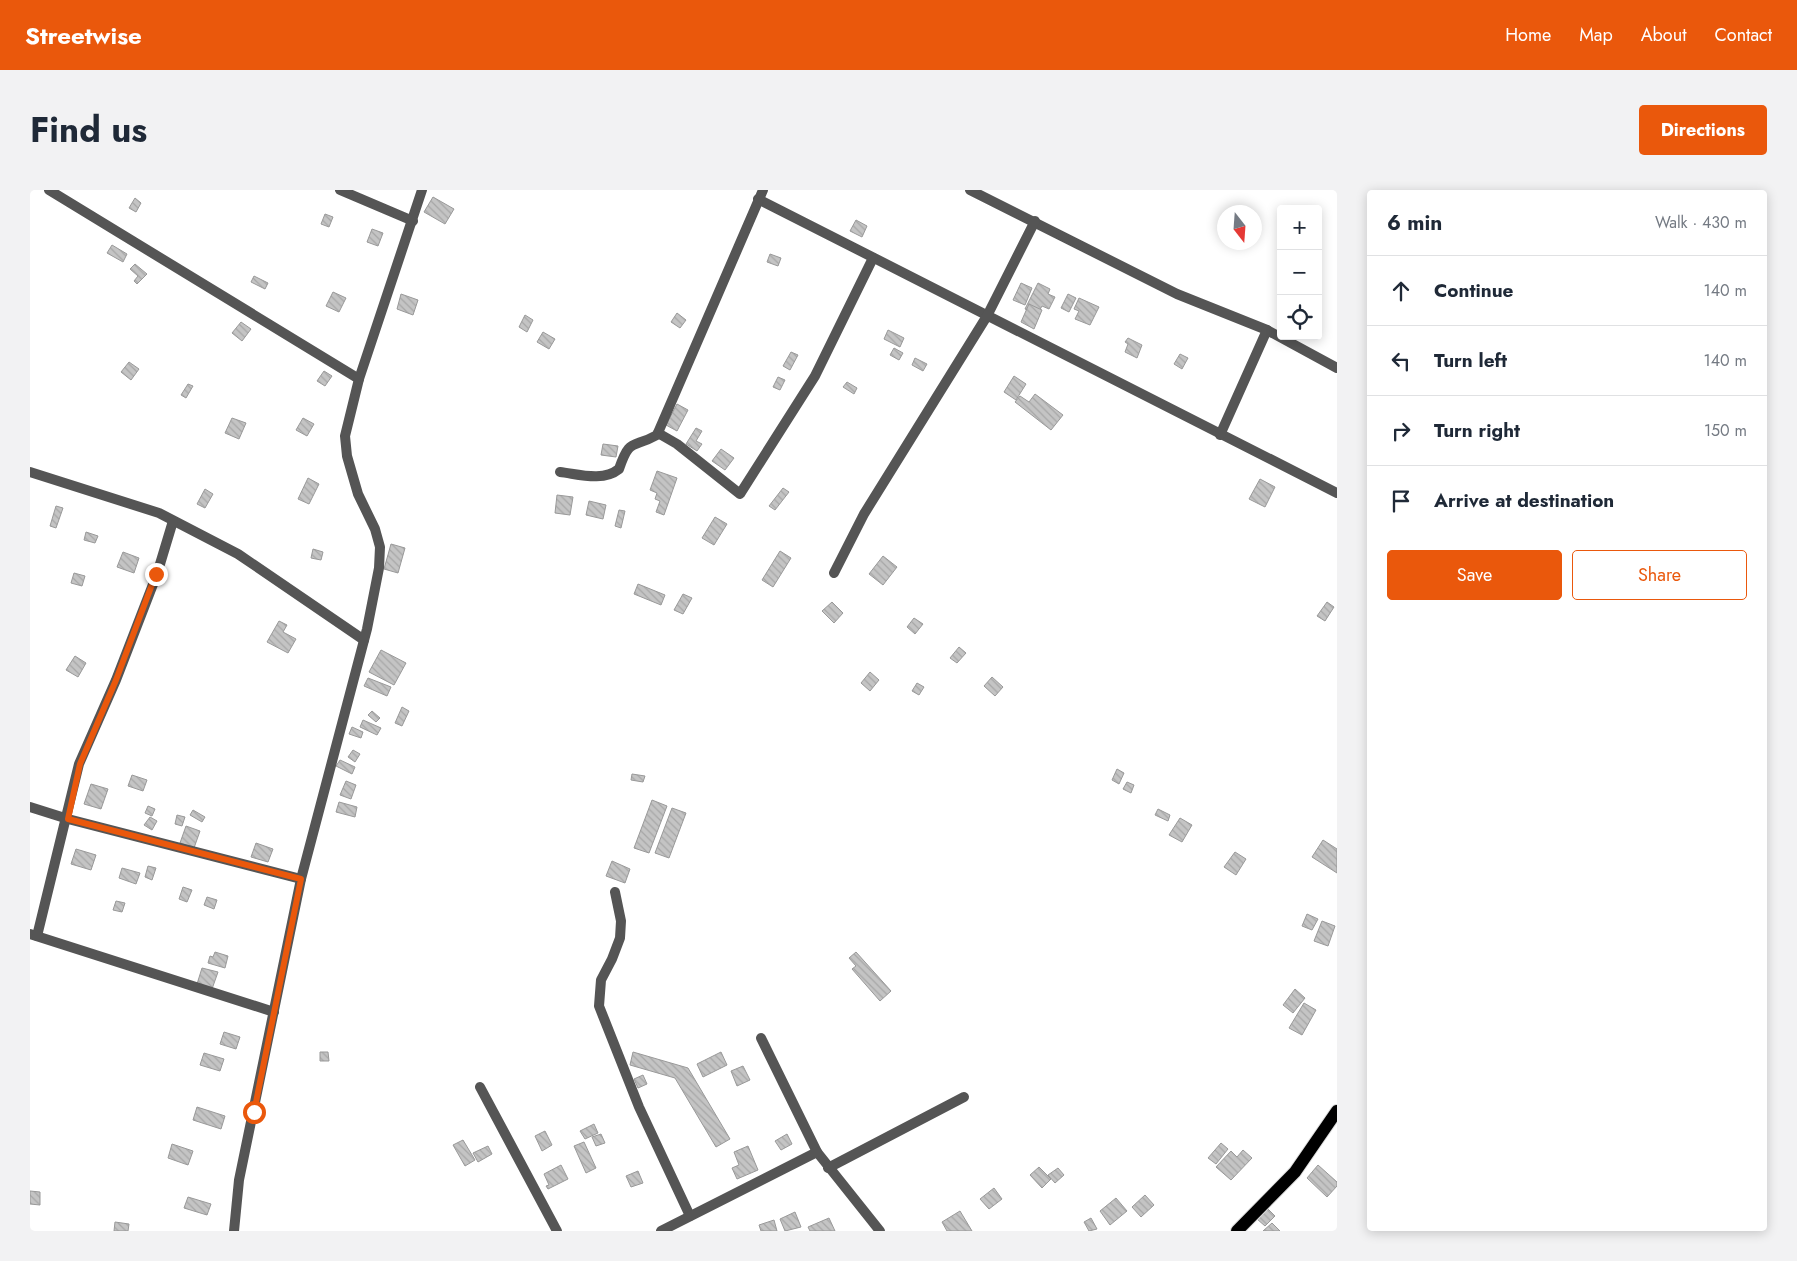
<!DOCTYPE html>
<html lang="en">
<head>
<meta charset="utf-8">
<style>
  body { margin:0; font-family:Jost,sans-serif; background:#f2f2f3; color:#1f2937 }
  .controls { position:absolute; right:15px; top:15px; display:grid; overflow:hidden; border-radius:5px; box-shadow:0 2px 12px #0003 }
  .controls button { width:45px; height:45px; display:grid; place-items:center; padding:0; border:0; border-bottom:1px solid #e0e1e3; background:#fff; color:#1f2937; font:25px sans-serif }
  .compass { position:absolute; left:1187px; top:15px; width:45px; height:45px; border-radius:50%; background:#fff; box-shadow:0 2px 12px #0003; rotate:163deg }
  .stop { position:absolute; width:15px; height:15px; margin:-11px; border:4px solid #ea580c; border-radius:50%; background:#fff }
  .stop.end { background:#ea580c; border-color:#fff; box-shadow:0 1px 5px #0008 }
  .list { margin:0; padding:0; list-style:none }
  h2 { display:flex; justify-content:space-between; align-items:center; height:65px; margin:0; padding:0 20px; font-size:21px }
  h2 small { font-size:16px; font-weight:400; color:#747a83 }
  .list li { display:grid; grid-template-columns:32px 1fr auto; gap:15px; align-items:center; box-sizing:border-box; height:70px; padding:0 20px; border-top:1px solid #e0e1e3 }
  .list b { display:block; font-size:19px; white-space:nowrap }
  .list em { font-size:16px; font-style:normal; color:#747a83 }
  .actions { display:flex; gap:10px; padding:15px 20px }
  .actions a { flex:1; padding:11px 0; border:1px solid #ea580c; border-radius:5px; text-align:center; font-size:18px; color:#ea580c }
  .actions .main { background:#ea580c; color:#fff }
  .icon { flex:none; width:28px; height:28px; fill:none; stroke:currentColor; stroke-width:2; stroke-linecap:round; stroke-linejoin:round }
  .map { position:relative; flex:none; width:1307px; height:1041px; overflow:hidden; border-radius:5px }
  header { display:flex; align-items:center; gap:30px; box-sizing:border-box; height:70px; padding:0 25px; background:#ea580c; color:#fff }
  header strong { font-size:24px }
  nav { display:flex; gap:28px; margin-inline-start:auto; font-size:18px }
  .intro { display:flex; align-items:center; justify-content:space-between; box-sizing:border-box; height:120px; padding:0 30px }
  h1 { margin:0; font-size:35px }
  .button { padding:12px 22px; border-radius:5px; background:#ea580c; color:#fff; font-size:18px; font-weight:700 }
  main { display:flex; gap:30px; padding:0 30px }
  aside { flex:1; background:#fff; border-radius:5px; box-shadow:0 2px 12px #0003 }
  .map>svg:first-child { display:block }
  .building { fill:url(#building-back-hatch); stroke:#999 }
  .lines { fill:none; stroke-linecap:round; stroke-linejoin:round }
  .primary-casing { stroke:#dbdbdb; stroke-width:14 }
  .minor { stroke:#555; stroke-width:10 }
  .primary { stroke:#000; stroke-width:12 }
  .route { stroke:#ea580c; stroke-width:6 }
</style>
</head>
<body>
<header>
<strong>Streetwise</strong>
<nav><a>Home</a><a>Map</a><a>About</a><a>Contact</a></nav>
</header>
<div class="intro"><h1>Find us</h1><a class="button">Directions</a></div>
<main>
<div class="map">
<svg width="1307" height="1041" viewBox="0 0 1307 1041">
  <defs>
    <pattern id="building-back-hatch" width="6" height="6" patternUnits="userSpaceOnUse" patternTransform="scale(1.25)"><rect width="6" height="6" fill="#c4c4c4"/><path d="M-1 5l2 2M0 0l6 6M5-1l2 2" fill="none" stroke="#a7a7a7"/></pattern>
  </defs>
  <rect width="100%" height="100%" fill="#fff"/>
  <g class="building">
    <path d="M403,7l21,12 -9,15 -21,-12z"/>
    <path d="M105,8l6,5 -5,9 -7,-4z"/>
    <path d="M295,24l8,3 -4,10 -8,-3z"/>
    <path d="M826,30l11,6 -5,11 -12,-6z"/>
    <path d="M342,39l11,4 -5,13 -11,-4z"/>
    <path d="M82,55l15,9 -4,8 -16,-9z"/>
    <path d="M740,64l11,4 -3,8 -11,-4z"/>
    <path d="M105,74l12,10 -10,10 -3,-3 4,-5 -8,-7z"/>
    <path d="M224,86l14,7 -3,6 -14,-7z"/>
    <path d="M991,93l11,5 -7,17 -12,-5z"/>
    <path d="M1008,93l12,6 -2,5 7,3 -6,12 -7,-3 -5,9 -12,-6z"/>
    <path d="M303,102l13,6 -7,14 -13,-6z"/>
    <path d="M371,104l17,6 -5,15 -16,-6z"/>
    <path d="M1038,104l8,4 -7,14 -8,-4z"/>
    <path d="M1049,108l20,9 -9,18 -15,-6 4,-8 -5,-2z"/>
    <path d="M999,114l13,6 -8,19 -13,-7z"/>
    <path d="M647,123l9,7 -6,8 -9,-6z"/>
    <path d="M495,125l8,5 -6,12 -8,-5z"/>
    <path d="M211,132l10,7 -9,12 -10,-8z"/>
    <path d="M858,140l16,8 -4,9 -16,-8z"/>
    <path d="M513,142l12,7 -6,10 -12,-7z"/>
    <path d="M1098,148l14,7 -5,13 -12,-6 3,-8 -3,-2z"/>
    <path d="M864,158l9,5 -4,7 -9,-5z"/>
    <path d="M761,162l7,3 -8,15 -7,-4z"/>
    <path d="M1150,164l8,4 -6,11 -8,-5z"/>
    <path d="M885,168l12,6 -4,7 -11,-6z"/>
    <path d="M99,172l10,7 -8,11 -10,-8z"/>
    <path d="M294,181l8,5 -7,10 -8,-5z"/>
    <path d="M984,186l12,8 -10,16 -12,-8z"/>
    <path d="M748,187l7,3 -5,10 -7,-3z"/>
    <path d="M817,192l10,6 -3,6 -11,-7z"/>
    <path d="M158,194l5,2 -7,12 -5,-3z"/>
    <path d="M1005,204l28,21 -12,15 -36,-28 5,-6 9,6z"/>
    <path d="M647,214l11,6 -11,21 -11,-6z"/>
    <path d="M202,228l14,5 -7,16 -14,-6z"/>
    <path d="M273,228l11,6 -7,12 -11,-6z"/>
    <path d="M666,238l6,3 -6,10 6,3 -5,7 -11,-7z"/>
    <path d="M573,254l15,2 -2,11 -15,-2z"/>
    <path d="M691,259l13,9 -9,12 -13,-9z"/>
    <path d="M627,281l20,7 -13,37 -8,-3 4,-11 -5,-2 2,-6 -7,-3z"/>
    <path d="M278,288l11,6 -10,20 -11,-5z"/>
    <path d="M1230,289l15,8 -10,20 -16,-8z"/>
    <path d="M753,298l6,4 -14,18 -6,-4z"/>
    <path d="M175,299l8,5 -8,14 -8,-4z"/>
    <path d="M527,305l16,2 -3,18 -15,-2z"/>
    <path d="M559,311l17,4 -3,14 -17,-4z"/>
    <path d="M26,316l7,2 -7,20 -6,-2z"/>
    <path d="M589,320l6,1 -4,17 -6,-2z"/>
    <path d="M685,327l12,7 -13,21 -12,-7z"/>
    <path d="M56,342l12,4 -3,7 -11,-3z"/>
    <path d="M361,354l14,4 -7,25 -14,-4z"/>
    <path d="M283,359l10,3 -2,8 -10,-2z"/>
    <path d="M750,361l11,7 -18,29 -11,-7z"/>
    <path d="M93,362l16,6 -5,15 -17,-6z"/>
    <path d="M853,366l14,11 -14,18 -14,-11z"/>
    <path d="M44,383l11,3 -3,10 -11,-3z"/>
    <path d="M608,394l27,11 -4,10 -27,-11z"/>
    <path d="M653,404l9,4 -9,16 -9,-4z"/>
    <path d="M802,412l11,11 -9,10 -12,-12z"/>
    <path d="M1297,412l7,5 -9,14 -8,-5z"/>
    <path d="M884,428l9,6 -8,10 -8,-7z"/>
    <path d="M249,431l8,4 -4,7 13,7 -8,14 -21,-11z"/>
    <path d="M929,457l7,6 -9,10 -7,-5z"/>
    <path d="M351,460l25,13 -12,22 -25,-13z"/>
    <path d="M45,466l11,7 -8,14 -12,-7z"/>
    <path d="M840,482l9,8 -9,11 -9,-8z"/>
    <path d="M962,487l11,10 -8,9 -11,-10z"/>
    <path d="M338,488l23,9 -4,9 -23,-10z"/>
    <path d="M887,493l7,4 -5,8 -7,-4z"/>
    <path d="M372,517l7,4 -7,15 -7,-3z"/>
    <path d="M342,521l8,7 -4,4 -8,-7z"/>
    <path d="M333,530l18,8 -4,7 -17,-8z"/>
    <path d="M322,537l11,5 -2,6 -12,-4z"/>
    <path d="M323,560l7,4 -5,8 -7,-5z"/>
    <path d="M310,570l15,7 -3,7 -16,-8z"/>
    <path d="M1087,579l7,4 -5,11 -7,-4z"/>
    <path d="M602,584l13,2 -2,6 -12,-2z"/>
    <path d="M102,585l15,5 -4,11 -15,-5z"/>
    <path d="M316,591l10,4 -5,14 -11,-4z"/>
    <path d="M1097,592l7,3 -3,8 -8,-4z"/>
    <path d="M61,594l17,5 -7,20 -17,-5z"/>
    <path d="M622,610l15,6 -18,47 -15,-5z"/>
    <path d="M309,612l18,5 -2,10 -19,-5z"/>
    <path d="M118,616l7,3 -3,7 -7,-3z"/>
    <path d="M642,618l14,5 -17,45 -14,-5z"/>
    <path d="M1128,619l12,6 -2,6 -13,-6z"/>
    <path d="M163,620l12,7 -3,5 -12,-7z"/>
    <path d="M147,625l8,2 -3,9 -7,-2z"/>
    <path d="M120,627l7,4 -5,9 -8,-5z"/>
    <path d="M1150,628l12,7 -10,17 -13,-7z"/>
    <path d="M156,636l14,5 -6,17 -14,-5z"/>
    <path d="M1293,650l14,9v24l-25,-16z"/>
    <path d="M226,653l17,6 -5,13 -17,-5z"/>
    <path d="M46,659l20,6 -5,15 -20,-6z"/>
    <path d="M1205,662l11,7 -10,16 -12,-8z"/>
    <path d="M582,671l18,8 -5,14 -19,-7z"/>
    <path d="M118,676l8,2 -4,12 -7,-3z"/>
    <path d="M92,678l18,5 -4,11 -17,-6z"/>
    <path d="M153,697l9,3 -5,12 -8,-3z"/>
    <path d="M177,707l10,3 -3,9 -10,-4z"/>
    <path d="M86,711l9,2 -3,9 -9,-2z"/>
    <path d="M1277,724l11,5 -6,11 -10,-4z"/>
    <path d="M1292,731l13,5 -7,20 -14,-5z"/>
    <path d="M185,762l13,4 -3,12 -17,-5 2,-7 3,1z"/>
    <path d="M826,762l35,39 -11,10 -28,-32 4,-3 -7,-8z"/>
    <path d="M172,778l16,4 -6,17 -15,-5z"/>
    <path d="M1265,799l10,9 -12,15 -10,-8z"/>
    <path d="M1274,813l12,7 -14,25 -13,-7z"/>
    <path d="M194,842l16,5 -4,12 -16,-5z"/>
    <path d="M290,862h8l1,9h-9z"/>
    <path d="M603,862l55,16 42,71 -14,8 -41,-69 -45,-13z"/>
    <path d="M691,862l6,13 -24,12 -6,-13z"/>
    <path d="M174,863l20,6 -4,12 -20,-6z"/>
    <path d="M713,876l7,14 -13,6 -6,-15z"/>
    <path d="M613,885l4,9 -9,4 -4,-9z"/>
    <path d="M167,917l28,9 -4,13 -28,-9z"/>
    <path d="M564,934l4,9 -13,6 -5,-8z"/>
    <path d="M515,941l7,14 -10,6 -7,-15z"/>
    <path d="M571,944l4,9 -9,3 -4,-9z"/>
    <path d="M757,944l5,10 -11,6 -6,-9z"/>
    <path d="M433,950l12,20 -10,6 -12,-21z"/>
    <path d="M554,952l12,26 -10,5 -12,-27z"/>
    <path d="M1191,953l7,6 -12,15 -8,-6z"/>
    <path d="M142,954l21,7 -5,14 -20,-7z"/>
    <path d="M458,956l4,8 -14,8 -5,-9z"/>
    <path d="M718,956l10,24 -21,9 -5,-11 7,-3 -5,-13z"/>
    <path d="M1213,960l9,8 -21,22 -15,-13 15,-16 6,6z"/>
    <path d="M531,975l7,14 -20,10 -2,-3 3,-1 -5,-11z"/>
    <path d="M1288,975l19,17v4l-10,11 -20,-19z"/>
    <path d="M1009,977l12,12 -9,9 -12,-13z"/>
    <path d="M1028,978l6,7 -9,8 -7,-8z"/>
    <path d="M608,981l5,12 -12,4 -5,-11z"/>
    <path d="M964,998l8,11 -13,10 -9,-10z"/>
    <path d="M0,1001l10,1v13l-10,-1z"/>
    <path d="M1115,1005l9,10 -13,12 -9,-10z"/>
    <path d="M158,1007l23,7 -4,11 -23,-7z"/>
    <path d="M1086,1008l11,13 -17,14 -10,-14z"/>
    <path d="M1238,1019l7,7 -10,10 -8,-7z"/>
    <path d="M930,1021l12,20h-25l-5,-9z"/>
    <path d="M765,1022l6,15 -16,4 -5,-12z"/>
    <path d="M799,1028l6,13h-25l-2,-4z"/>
    <path d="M1061,1028l6,11 -8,2 -5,-9z"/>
    <path d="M744,1030l3,11h-16l-2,-6z"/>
    <path d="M85,1032l14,2 -1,7h-14z"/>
    <path d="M1242,1033l8,8h-17z"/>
  </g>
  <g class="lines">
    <defs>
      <path id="primary" d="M1207,1041l58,-59 42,-61"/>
    </defs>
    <use href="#primary" class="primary-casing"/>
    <g class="minor">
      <path d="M19,0l310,189"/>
      <path d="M310,0l73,31"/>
      <path d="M940,0l207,104 90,36 70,38"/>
      <path d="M728,9l579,294"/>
      <path d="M628,243l19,11 63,50 75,-118 58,-118"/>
      <path d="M1190,245l47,-105"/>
      <path d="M0,282l129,41 79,41 126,86"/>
      <path d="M530,282c18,2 43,10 59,-3 11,-32 13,-20 38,-34l106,-245"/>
      <path d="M804,383l30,-59 123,-198 48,-95"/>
      <path d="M0,617l38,12 233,60"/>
      <path d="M585,702l6,29 -1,17 -8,21 -11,21 -2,26 40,101 51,109"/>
      <path d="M0,744l244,78"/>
      <path d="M7,746l42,-172 37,-84 41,-106 16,-53"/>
      <path d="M731,848l56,114 63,79"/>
      <path d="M450,897l77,144"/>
      <path d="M798,978l136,-71"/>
      <path d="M204,1041l5,-51 62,-301 66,-250 12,-61 1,-21 -5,-18 -17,-35 -11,-38 -2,-20 14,-57 63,-189"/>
      <path d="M631,1041l156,-79"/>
    </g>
    <use href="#primary" class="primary"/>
  </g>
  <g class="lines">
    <path class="route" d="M126,384l-40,106 -36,84 -12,55 233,60 -47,233"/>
  </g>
</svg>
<div class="controls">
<button>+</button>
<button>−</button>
<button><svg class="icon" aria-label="locate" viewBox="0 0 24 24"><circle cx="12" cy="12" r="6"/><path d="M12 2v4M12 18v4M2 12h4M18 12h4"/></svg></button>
</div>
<svg class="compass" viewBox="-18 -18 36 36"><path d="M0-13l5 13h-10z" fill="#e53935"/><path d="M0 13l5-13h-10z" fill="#747a83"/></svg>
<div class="stop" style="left:224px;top:922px"></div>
<div class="stop end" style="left:126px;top:384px"></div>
</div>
<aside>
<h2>6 min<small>Walk · 430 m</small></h2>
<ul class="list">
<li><svg class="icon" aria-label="ahead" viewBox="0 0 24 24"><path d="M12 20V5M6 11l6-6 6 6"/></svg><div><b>Continue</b></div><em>140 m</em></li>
<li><svg class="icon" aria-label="left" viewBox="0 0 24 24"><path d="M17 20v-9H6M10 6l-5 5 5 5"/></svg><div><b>Turn left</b></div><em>140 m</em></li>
<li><svg class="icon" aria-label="right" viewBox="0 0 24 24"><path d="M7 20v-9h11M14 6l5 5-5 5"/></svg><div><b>Turn right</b></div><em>150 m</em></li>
<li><svg class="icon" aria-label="arrive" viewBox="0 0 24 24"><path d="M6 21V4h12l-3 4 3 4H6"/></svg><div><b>Arrive at destination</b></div></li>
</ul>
<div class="actions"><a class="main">Save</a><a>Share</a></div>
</aside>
</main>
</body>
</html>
